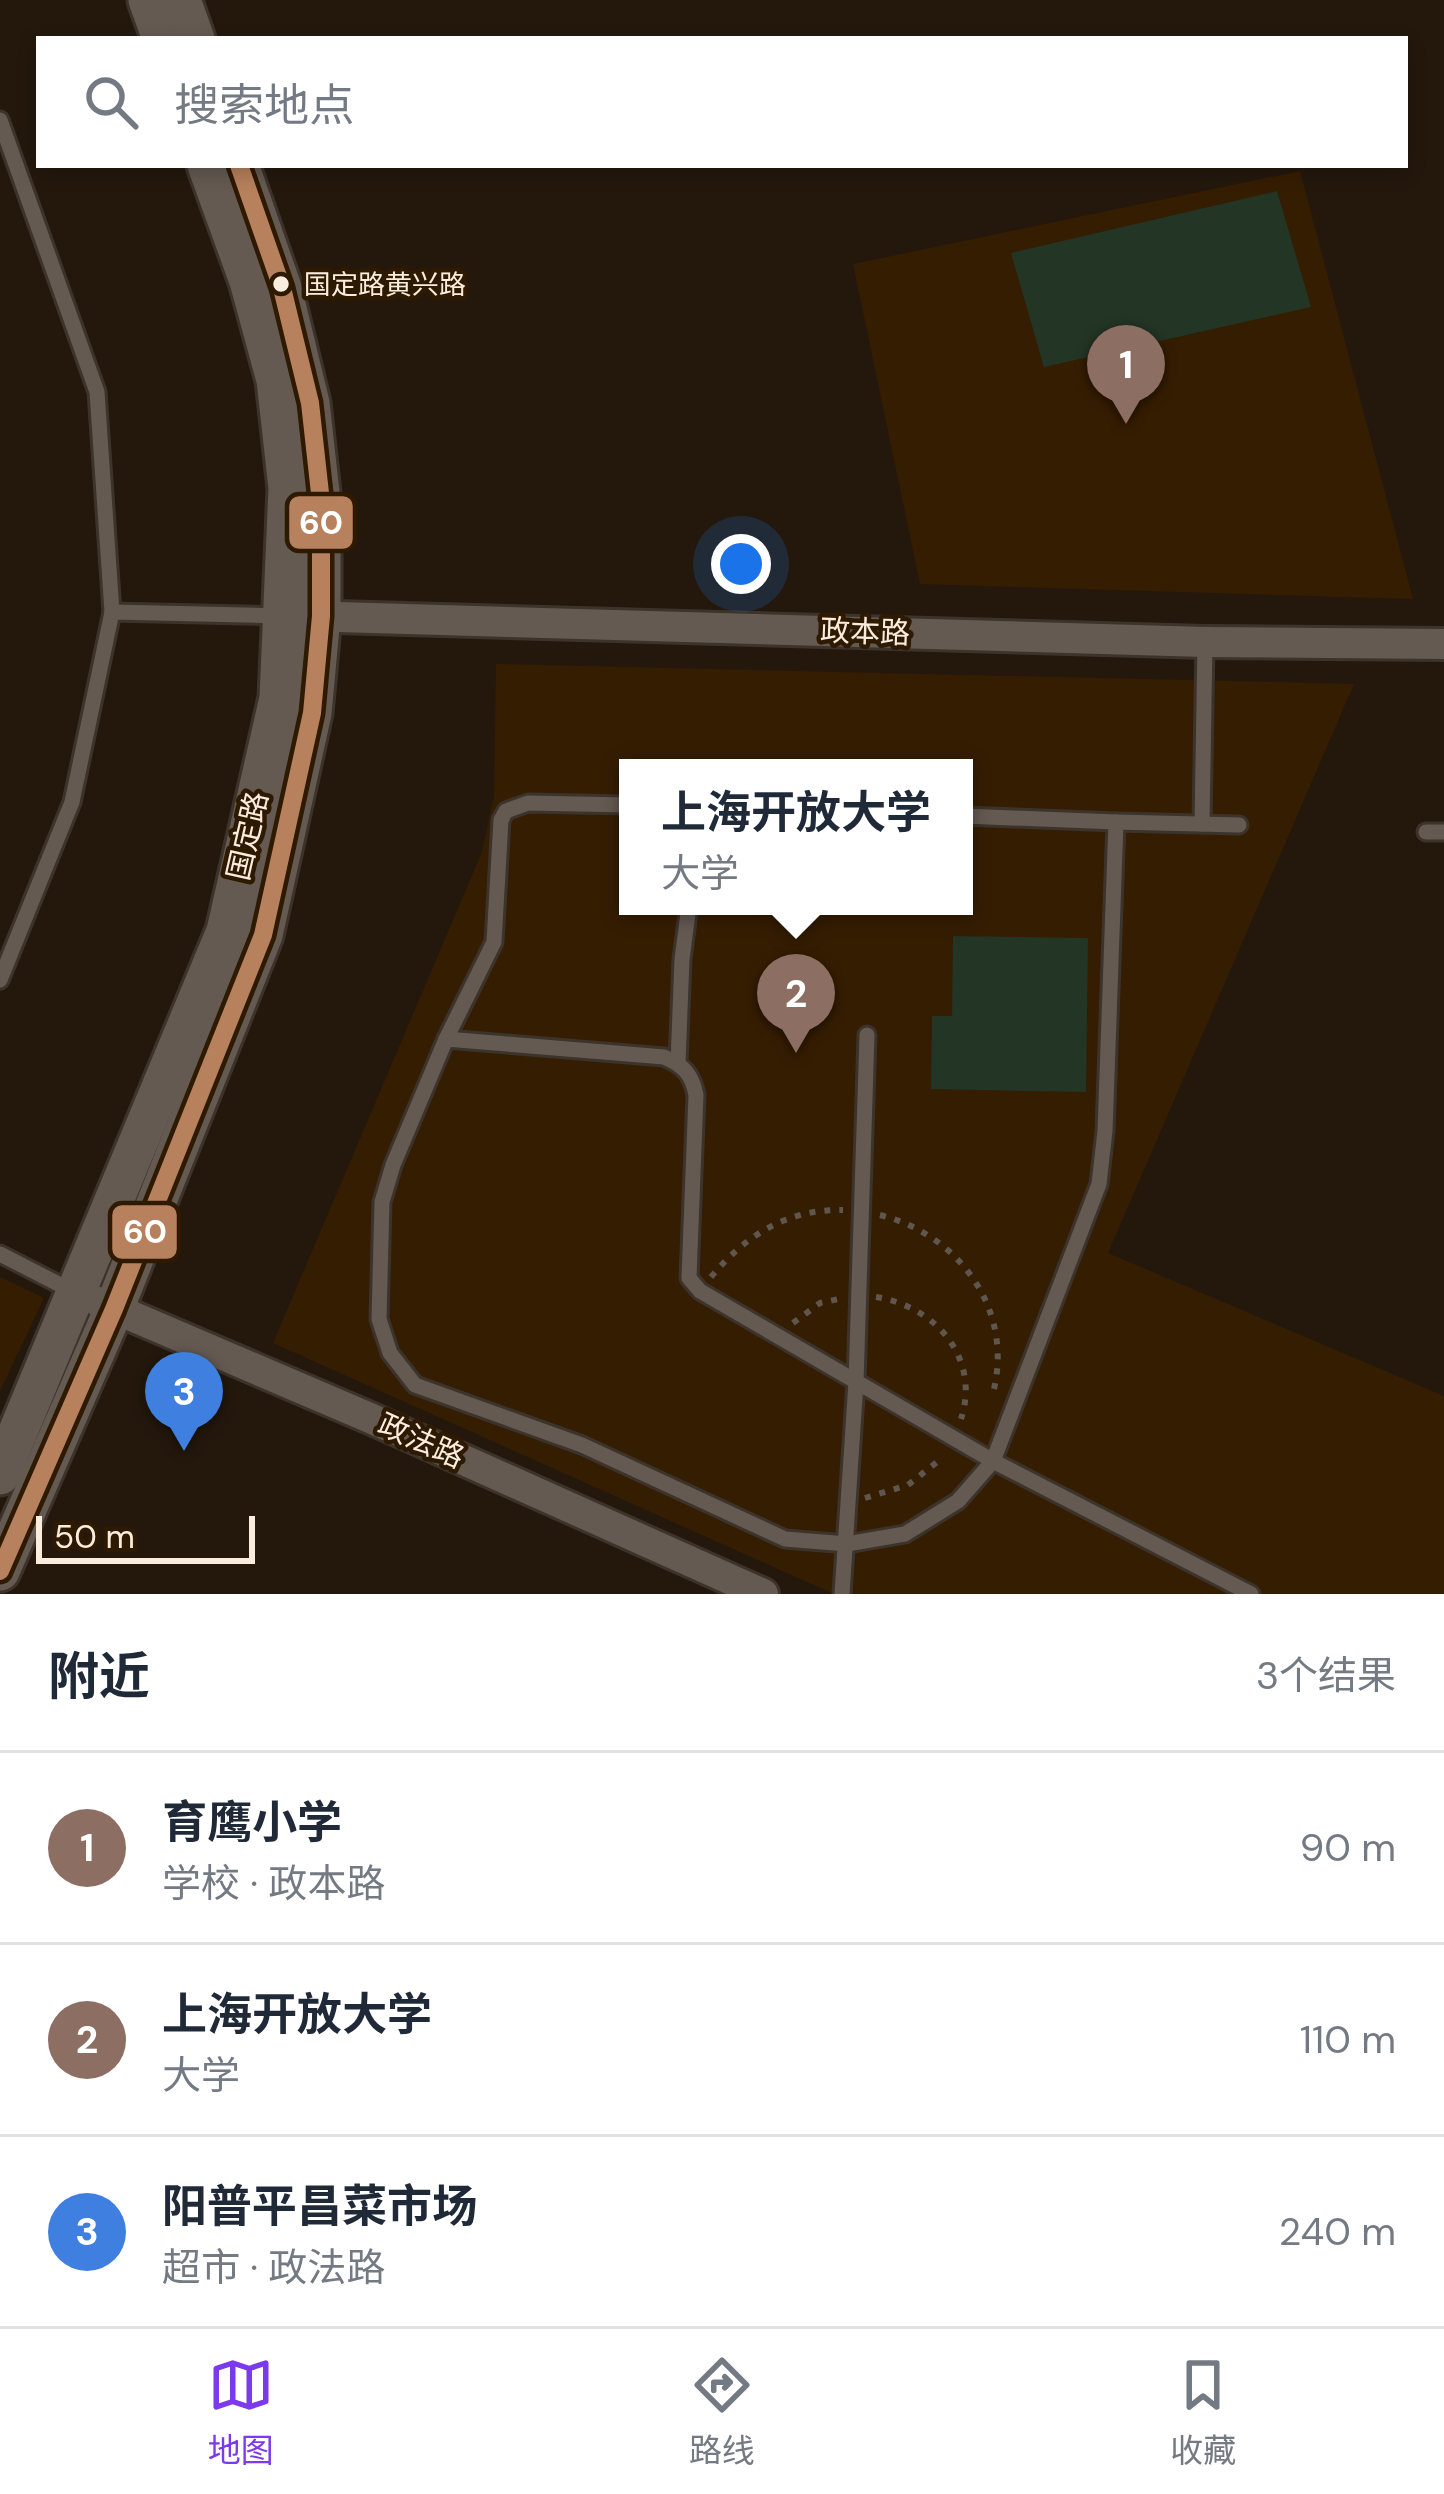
<!DOCTYPE html>
<html lang="zh">
<head>
<meta charset="utf-8">
<style>
  body { margin:0; font-family:"DM Sans","Noto Sans SC",sans-serif; background:#f2f2f3; color:#1f2937 }
  .scale { position:absolute; left:36px; bottom:30px; width:219px; box-sizing:border-box; padding-left:12px; border:6px solid #fbedde; border-top:0; font-size:33px; line-height:42px; white-space:nowrap; color:#fbedde; -webkit-text-stroke:9px #2e1901; paint-order:stroke }
  .you { position:absolute; left:741px; top:564px; width:42px; height:42px; margin:-30px; border:9px solid #fff; border-radius:50%; background:#1a73e8; box-shadow:0 0 0 18px #1a73e833 }
  .badge { display:grid; place-items:center; width:78px; height:78px; border-radius:50%; background:#7c3aed; color:#fff; font-size:39px; font-weight:700 }
  .pin { position:absolute; translate:-50% -99px; filter:drop-shadow(0 3px 6px #0008) }
  .pin::after { content:''; position:absolute; top:63px; width:42px; height:36px; background:inherit; clip-path:polygon(0 0,100% 0,50% 100%) }
  .popup { position:absolute; left:619px; top:759px; width:354px; height:156px; box-sizing:border-box; display:grid; place-content:center; border-radius:0px; background:#fff; filter:drop-shadow(0 3px 9px #0005); font-size:39px; white-space:nowrap; color:#747a83 }
  .popup b { font-size:45px; color:#1f2937 }
  .popup::after { content:''; position:absolute; left:50%; top:100%; margin-left:-24px; border:24px solid transparent; border-top-color:#fff }
  .list { margin:0; padding:0; list-style:none }
  h2 { display:flex; justify-content:space-between; align-items:center; height:156px; margin:0; padding:0 48px; font-size:51px }
  h2 small { font-size:39px; font-weight:400; color:#747a83 }
  .list li { display:grid; grid-template-columns:78px 1fr auto; gap:36px; align-items:center; box-sizing:border-box; height:192px; padding:0 48px; border-top:3px solid #e0e1e3 }
  .list b { display:block; font-size:45px; white-space:nowrap }
  .list p { margin:0; font-size:39px; white-space:nowrap; color:#747a83 }
  .list em { font-size:39px; font-style:normal; color:#747a83 }
  .icon { flex:none; width:66px; height:66px; fill:none; stroke:currentColor; stroke-width:2; stroke-linecap:round; stroke-linejoin:round }
  .map { position:relative; flex:none; width:1444px; height:1594px; overflow:hidden }
  .search { position:absolute; background:#fff; box-shadow:0 6px 18px #0003; left:36px; right:36px; top:36px; height:132px; display:flex; align-items:center; gap:30px; box-sizing:border-box; padding:0 42px; border-radius:0px; color:#747a83; font-size:45px }
  .sheet { height:732px; background:#fff }
  nav { display:flex; justify-content:space-around; align-items:center; box-sizing:border-box; height:168px; border-top:3px solid #e0e1e3; background:#fff; font-size:33px; color:#747a83 }
  nav a { display:grid; justify-items:center; gap:6px }
  nav .on { color:#7c3aed }
  .map>svg:first-child { display:block }
  .built { fill:#351d02; fill-rule:evenodd }
  .green { fill:#233525 }
  .lines { fill:none; stroke-linecap:round; stroke-linejoin:round }
  .service-casing { stroke:#3c332b; stroke-width:21 }
  .minor-casing { stroke:#3c332b; stroke-width:36 }
  .tertiary-casing { stroke:#3c332b; stroke-width:45 }
  .path { stroke:#5f564d; stroke-width:6; stroke-dasharray:6 9; stroke-linecap:butt }
  .service { stroke:#645a52; stroke-width:15 }
  .minor { stroke:#645a52; stroke-width:30 }
  .tertiary { stroke:#645a52; stroke-width:39 }
  .bus-1-casing { stroke:#2e1901; stroke-width:27 }
  .bus-1 { stroke:#b6815c; stroke-width:18 }
  .bus-dot { fill:#fbedde; stroke:#2e1901; stroke-width:4.5 }
  .labels { text-anchor:middle; stroke-width:9; stroke-linejoin:round; paint-order:stroke }
  .bus-label { font-size:27px; fill:#fbedde; stroke:#2e1901; text-anchor:start }
  .street-label { font-size:30px; fill:#fbedde; stroke:#2e1901 }
  .line-badge { stroke:#2e1901; stroke-width:4.5 }
  .badge-label { font-size:33px; text-anchor:middle; font-weight:bold; fill:#fff }
</style>
</head>
<body>
<div class="map">
<svg width="1444" height="1594" viewBox="0 0 1444 1594">
  <rect width="100%" height="100%" fill="#24180c"/>
  <g class="built">
    <path d="M1300,171l113,428 -493,-15 -67,-320z"/>
    <path d="M496,664l858,20 -246,569 336,143v198h-610l-561,-251 209,-491 12,-56zM628,768h336v138h-336z"/>
    <path d="M0,1277l44,21 -44,93z"/>
  </g>
  <g class="green">
    <path d="M1277,191l34,116 -267,60 -33,-114z"/>
    <path d="M953,936l135,2 -2,154 -155,-3 1,-73h20z"/>
  </g>
  <g class="lines">
    <defs>
      <g id="service">
        <path d="M0,120l97,272 15,220 -40,190 -72,178"/>
        <path d="M112,612l171,4"/>
        <path d="M628,805l-100,-2 -22,8 -5,9 -7,122 -48,97 -53,126 -11,37 -3,117 11,34 25,32 167,60 203,94 62,5 58,-10 53,-33 35,-40 106,-277 6,-53 11,-309 -152,-6"/>
        <path d="M1116,822l123,3"/>
        <path d="M1202,824l3,-182"/>
        <path d="M1426,832h18"/>
        <path d="M446,1039l218,18c19,8 28,17 32,38l-7,183 11,13 293,170 258,133"/>
        <path d="M678,1063l4,-104 7,-53"/>
        <path d="M0,1254l74,38"/>
        <path d="M842,1594l14,-212 11,-347"/>
      </g>
      <g id="minor">
        <path d="M303,616l902,26 239,2"/>
        <path d="M99,1302l271,116 393,176"/>
      </g>
      <g id="tertiary">
        <path d="M148,0l14,39"/>
        <path d="M181,0l14,39"/>
        <path d="M0,1475l226,-544 53,-233 9,-210 -12,-108 -27,-99 -42,-116"/>
        <path d="M0,1571l114,-262 149,-374 49,-222 9,-97v-114l-11,-99 -28,-115 -43,-123"/>
      </g>
    </defs>
    <use href="#service" class="service-casing"/>
    <use href="#minor" class="minor-casing"/>
    <use href="#tertiary" class="tertiary-casing"/>
    <g class="path">
      <path d="M880,1215c77,19 133,92 114,174"/>
      <path d="M711,1277c35,-42 76,-68 132,-67"/>
      <path d="M876,1297c59,9 105,61 85,122"/>
      <path d="M793,1323l27,-20 19,-4"/>
      <path d="M865,1498l43,-13 34,-27"/>
    </g>
    <use href="#service" class="service"/>
    <use href="#minor" class="minor"/>
    <use href="#tertiary" class="tertiary"/>
    <defs>
      <path id="bus-1" d="M0,1571l114,-262 149,-374 49,-222 9,-97v-114l-11,-99 -28,-115 -43,-123"/>
    </defs>
    <use href="#bus-1" class="bus-1-casing"/>
    <use href="#bus-1" class="bus-1"/>
  </g>
  <circle class="bus-dot" cx="281" cy="284" r="10"/>
  <g class="labels">
    <g class="bus-label">
      <text x="304" y="294">国定路黄兴路</text>
    </g>
    <g class="street-label">
      <text transform="translate(865 632) rotate(2)" y="10">政本路</text>
      <text transform="translate(248 836) rotate(-77)" y="10">国定路</text>
      <text transform="translate(421 1441) rotate(24)" y="10">政法路</text>
    </g>
  </g>
  <g class="line-badge">
    <rect x="287" y="494" width="68" height="57" rx="12" fill="#b6815c"/>
    <rect x="110" y="1203" width="69" height="58" rx="12" fill="#b6815c"/>
  </g>
  <g class="badge-label">
    <text x="321" y="534">60</text>
    <text x="145" y="1243">60</text>
  </g>
</svg>
<div class="scale">50 m</div>
<div class="you"></div>
<div class="pin badge" style="left:1126px;top:424px;background:#8d6e63">1</div>
<div class="pin badge" style="left:796px;top:1053px;background:#8d6e63">2</div>
<div class="popup"><b>上海开放大学</b>大学</div>
<div class="pin badge" style="left:184px;top:1451px;background:#3f7fe0">3</div>
<div class="search"><svg class="icon" aria-label="search" viewBox="0 0 24 24"><circle cx="10" cy="10" r="6"/><path d="M15 15l6 6"/></svg>搜索地点</div>
</div>
<section class="sheet">
<h2>附近<small>3个结果</small></h2>
<ul class="list">
<li><span class="badge" style="background:#8d6e63">1</span><div><b>育鹰小学</b><p>学校 · 政本路</p></div><em>90 m</em></li>
<li><span class="badge" style="background:#8d6e63">2</span><div><b>上海开放大学</b><p>大学</p></div><em>110 m</em></li>
<li><span class="badge" style="background:#3f7fe0">3</span><div><b>阳普平昌菜市场</b><p>超市 · 政法路</p></div><em>240 m</em></li>
</ul>
</section>
<nav>
<a class="on"><svg class="icon" aria-label="map" viewBox="0 0 24 24"><path d="M3 6l6-2 6 2 6-2v14l-6 2-6-2-6 2zM9 4v14M15 6v14"/></svg>地图</a>
<a><svg class="icon" aria-label="directions" viewBox="0 0 24 24"><path d="M12 3l9 9-9 9-9-9zM9 14v-3h6M13 9l2 2-2 2"/></svg>路线</a>
<a><svg class="icon" aria-label="saved" viewBox="0 0 24 24"><path d="M7 4h10v16l-5-4-5 4z"/></svg>收藏</a>
</nav>
</body>
</html>
